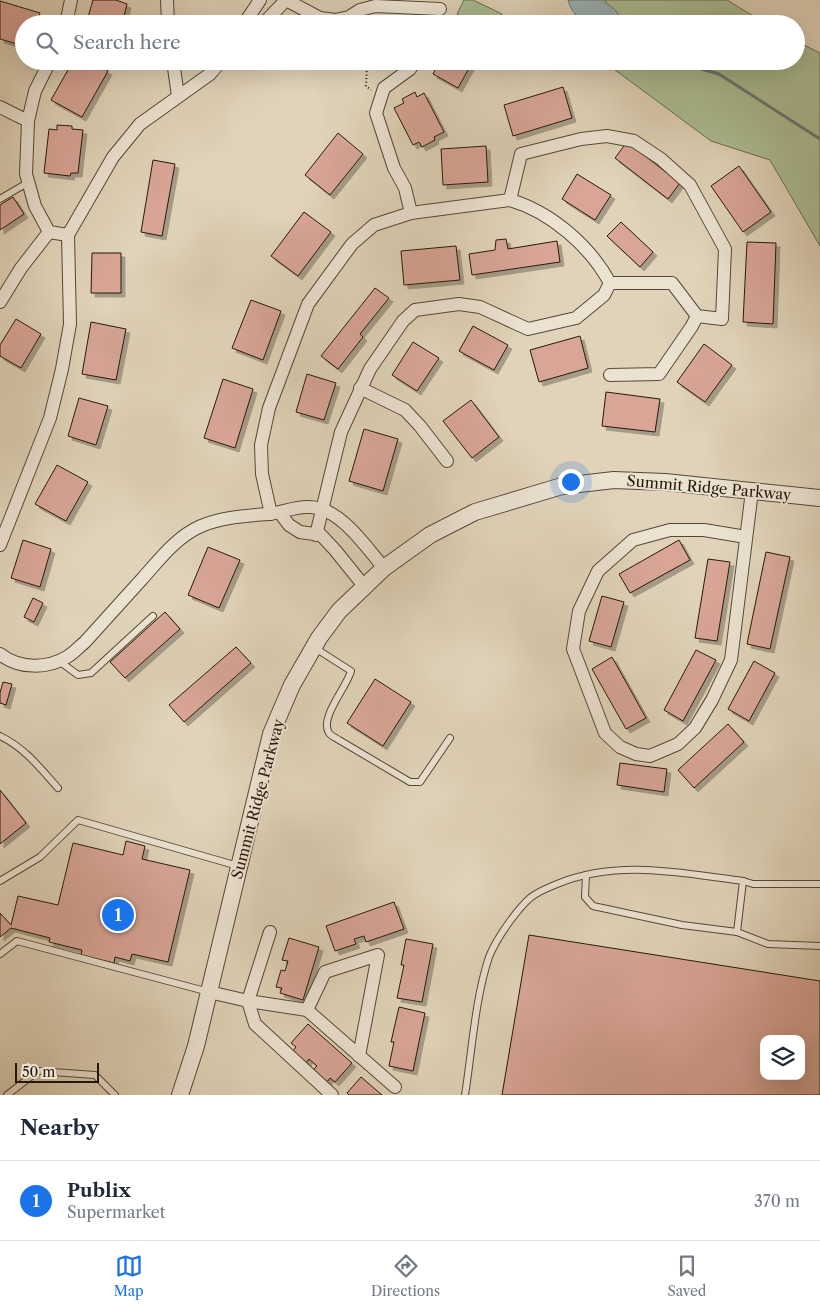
<!DOCTYPE html>
<html lang="en">
<head>
<meta charset="utf-8">
<style>
  body { margin:0; font-family:"Libre Caslon Text",serif; background:#f6f6f7; color:#1f2937 }
  .controls { position:absolute; right:15px; bottom:15px; display:grid; overflow:hidden; border-radius:10px; box-shadow:0 5px 20px #0002 }
  .controls button { width:45px; height:45px; display:grid; place-items:center; padding:0; border:0; border-bottom:1px solid #e0e1e3; background:#fff; color:#1f2937; font:25px sans-serif }
  .scale { position:absolute; left:15px; bottom:12px; width:84px; box-sizing:border-box; padding-left:5px; border:2px solid #27190a; border-top:0; font-size:14px; line-height:18px; white-space:nowrap; color:#27190a; -webkit-text-stroke:4px #ebe2d2; paint-order:stroke }
  .you { position:absolute; left:570px; top:481px; width:18px; height:18px; margin:-12px; border:4px solid #fff; border-radius:50%; background:#1a73e8; box-shadow:0 0 0 8px #1a73e833 }
  .badge { display:grid; place-items:center; width:32px; height:32px; border-radius:50%; background:#1a73e8; color:#fff; font-size:16px; font-weight:700 }
  .pin { position:absolute; translate:-50% -50%; border:2px solid #fff; box-shadow:0 1px 5px #0006 }
  .list { margin:0; padding:0; list-style:none }
  h2 { display:flex; justify-content:space-between; align-items:center; height:65px; margin:0; padding:0 20px; font-size:21px }
  h2 small { font-size:16px; font-weight:400; color:#747a83 }
  .list li { display:grid; grid-template-columns:32px 1fr auto; gap:15px; align-items:center; box-sizing:border-box; height:80px; padding:0 20px; border-top:1px solid #e0e1e3 }
  .list b { display:block; font-size:19px; white-space:nowrap }
  .list p { margin:0; font-size:16px; white-space:nowrap; color:#747a83 }
  .list em { font-size:16px; font-style:normal; color:#747a83 }
  .icon { flex:none; width:28px; height:28px; fill:none; stroke:currentColor; stroke-width:2; stroke-linecap:round; stroke-linejoin:round }
  .map { position:relative; flex:none; width:820px; height:1095px; overflow:hidden }
  .search { position:absolute; background:#fff; box-shadow:0 5px 20px #0002; left:15px; right:15px; top:15px; height:55px; display:flex; align-items:center; gap:12px; box-sizing:border-box; padding:0 18px; border-radius:28px; color:#747a83; font-size:19px }
  .sheet { height:145px; background:#fff }
  nav { display:flex; justify-content:space-around; align-items:center; box-sizing:border-box; height:70px; border-top:1px solid #e0e1e3; background:#fff; font-size:14px; color:#747a83 }
  nav a { display:grid; justify-items:center; gap:2px }
  nav .on { color:#1a73e8 }
  .map>svg:first-child { display:block }
  .green { fill:#acbe94; stroke:#6a6c4f }
  .water { fill:#99b5ba; stroke:#6b7774 }
  .lines { fill:none; stroke-linecap:round; stroke-linejoin:round }
  .stream { stroke:#6b7774; stroke-width:3 }
  .building { fill:#d8a597; stroke:#27190a; fill-rule:evenodd; filter:url(#shadow) }
  .service-casing { stroke:#554836; stroke-width:8 }
  .minor-casing { stroke:#554836; stroke-width:14 }
  .tertiary-casing { stroke:#554836; stroke-width:18 }
  .path { stroke:#27190a; stroke-width:2; stroke-dasharray:1 2.5; stroke-linecap:butt }
  .service { stroke:#ebe2d2; stroke-width:6 }
  .minor { stroke:#ebe2d2; stroke-width:12 }
  .tertiary { stroke:#ebe2d2; stroke-width:16 }
  .labels { text-anchor:middle; stroke-width:4; stroke-linejoin:round; paint-order:stroke }
  .street-label { font-size:15px; fill:#27190a; stroke:#ebe2d2 }
</style>
</head>
<body>
<div class="map">
<svg width="820" height="1095" viewBox="0 0 820 1095">
  <defs>
    <filter id="shadow"><feDropShadow dx="4" dy="4" stdDeviation="0" flood-color="#0004"/></filter>
  </defs>
  <rect width="100%" height="100%" fill="#e0d3b9"/>
  <filter id="stains"><feTurbulence type="fractalNoise" baseFrequency=".004" numOctaves="4"/><feColorMatrix values="0 0 0 0 .2 0 0 0 0 .09 0 0 0 0 .02 0 0 0 .5 -.17"/></filter>
  <radialGradient id="worn" r=".72"><stop offset=".6" stop-color="#630" stop-opacity="0"/><stop offset="1" stop-color="#630" stop-opacity=".3"/></radialGradient>
  <g class="green">
    <path d="M464,0h9l29,14 -5,10h-19l-21,-10z"/>
    <path d="M606,0h121l39,24h-145v-7l-17,-15z"/>
    <path d="M796,41l24,12v193l-50,-86 -59,-19 -108,-80h193z"/>
  </g>
  <path class="water" d="M568,0h38l-1,2c8,6 16,11 16,22 -22,0 -46,3 -53,-24z"/>
  <g class="lines">
    <path class="stream" d="M673,61l46,13 101,65"/>
  </g>
  <g class="building">
    <path d="M93,0h23l11,4 -5,20h-36z"/>
    <path d="M0,1l40,12 -4,11h-12v22l-24,-7z"/>
    <path d="M73,61h16l19,10 -26,46 -31,-17z"/>
    <path d="M440,61h33l-15,27 -25,-14z"/>
    <path d="M563,87l9,31 -59,18 -9,-31z"/>
    <path d="M415,92l2,5 7,-4 20,39 -10,5 1,3 -13,7 -3,-5 -6,3 -19,-37 10,-5 -2,-4z"/>
    <path d="M57,125l15,1v3l11,1 -5,43h-7l-1,3 -26,-3 5,-44 8,1z"/>
    <path d="M338,133l25,21 -33,41 -25,-20z"/>
    <path d="M627,142l53,41 -12,16 -53,-41z"/>
    <path d="M486,146l2,36 -45,3 -2,-36z"/>
    <path d="M153,160l22,4 -13,72 -21,-4z"/>
    <path d="M739,166l32,46 -28,20 -32,-46z"/>
    <path d="M577,174l34,21 -16,25 -33,-21z"/>
    <path d="M13,197l11,17 -24,16v-25z"/>
    <path d="M304,212l27,20 -33,44 -27,-20z"/>
    <path d="M621,222l32,30 -13,15 -33,-31z"/>
    <path d="M506,239l2,10 49,-8 3,21 -88,13 -3,-21 26,-4 1,-10z"/>
    <path d="M747,242l29,1 -3,81 -30,-2z"/>
    <path d="M456,246l4,34 -56,5 -3,-34z"/>
    <path d="M92,253h29v40h-30z"/>
    <path d="M375,288l14,10 -29,36 3,3 -25,32 -17,-13z"/>
    <path d="M251,300l30,11 -18,49 -31,-12z"/>
    <path d="M16,319l25,15 -20,34 -21,-12v-11z"/>
    <path d="M91,322l35,7 -10,51 -34,-6z"/>
    <path d="M473,326l35,19 -14,25 -35,-19z"/>
    <path d="M580,336l8,32 -49,14 -9,-32z"/>
    <path d="M413,342l26,16 -22,33 -25,-16z"/>
    <path d="M704,344l28,21 -27,37 -28,-20z"/>
    <path d="M307,374l29,9 -12,37 -28,-8z"/>
    <path d="M223,379l30,10 -18,59 -31,-10z"/>
    <path d="M606,392l54,7 -5,33 -53,-6z"/>
    <path d="M79,398l29,8 -12,39 -28,-9z"/>
    <path d="M471,400l28,37 -27,21 -29,-37z"/>
    <path d="M364,429l34,10 -15,52 -34,-10z"/>
    <path d="M57,465l31,17 -22,39 -31,-17z"/>
    <path d="M23,540l28,9 -11,38 -29,-9z"/>
    <path d="M679,540l11,20 -60,33 -11,-19z"/>
    <path d="M208,547l32,13 -21,48 -31,-13z"/>
    <path d="M766,552l24,5 -20,92 -23,-5z"/>
    <path d="M708,559l22,3 -13,79 -22,-3z"/>
    <path d="M602,596l22,6 -13,45 -22,-6z"/>
    <path d="M33,598l10,5 -9,19 -10,-5z"/>
    <path d="M165,612l15,17 -55,49 -15,-16z"/>
    <path d="M236,647l15,16 -67,59 -15,-17z"/>
    <path d="M696,650l20,10 -33,61 -19,-11z"/>
    <path d="M612,657l34,61 -20,11 -34,-60z"/>
    <path d="M754,661l21,12 -26,48 -21,-12z"/>
    <path d="M375,679l36,23 -28,44 -36,-23z"/>
    <path d="M3,682l9,2 -6,21 -6,-2v-10z"/>
    <path d="M728,724l16,18 -50,46 -16,-18z"/>
    <path d="M620,763l47,6 -3,23 -47,-7z"/>
    <path d="M0,790l26,33 -26,21z"/>
    <path d="M126,841l19,5 -3,13 48,11 -22,92 -36,-8 -2,7 -15,-4 -1,6 -33,-8 1,-5 -33,-8 1,-4 -39,-10 -11,9v-24l11,12 7,-29 40,9 15,-62 50,12z"/>
    <path d="M394,902l10,27 -38,13 -2,-6 -10,3 2,5 -21,7 -9,-25z"/>
    <path d="M529,935l291,46v114h-318zM764,1039h37v37h-37z"/>
    <path d="M289,938l30,9 -16,53 -23,-7 2,-5 -6,-1 5,-17 4,1 3,-10 -6,-1z"/>
    <path d="M406,939l27,5 -11,58 -25,-4 7,-33h-3z"/>
    <path d="M399,1007l26,6 -12,58 -24,-5 5,-24h-3z"/>
    <path d="M308,1024l44,39 -17,19 -5,-4 -3,4 -14,-12 4,-4 -8,-7 -3,4 -13,-12 3,-4 -5,-4z"/>
    <path d="M361,1077l21,18h-33l-2,-2z"/>
  </g>
  <g class="lines">
    <defs>
      <g id="service">
        <path d="M0,199l29,-17"/>
        <path d="M315,648l36,23c-4,16 -32,47 -22,62 2,3 7,5 10,7l71,42h10l30,-44"/>
        <path d="M59,661l19,14 13,-2 62,-57"/>
        <path d="M0,736c25,12 40,32 58,52"/>
        <path d="M586,875l-1,22 8,9 89,19 55,7 31,12 52,2"/>
        <path d="M0,881l40,-24 38,-37 160,46"/>
        <path d="M737,932l6,-51"/>
        <path d="M0,954l17,-13 192,51"/>
        <path d="M7,1095l31,-24 57,4 20,20"/>
        <path d="M465,1095c7,-44 10,-96 24,-138 5,-13 13,-25 21,-36 6,-8 12,-16 20,-23 7,-6 17,-10 27,-14 61,-25 123,-11 186,-3l10,3h67"/>
      </g>
      <g id="minor">
        <path d="M167,0l1,24"/>
        <path d="M286,0l34,18 15,2 14,-3 11,-7 15,-4 65,3"/>
        <path d="M66,24l5,-24"/>
        <path d="M244,24l16,-24"/>
        <path d="M263,24l23,-24"/>
        <path d="M50,61l-15,30 -7,30 -2,53 9,32 14,26 19,3"/>
        <path d="M173,61l5,35"/>
        <path d="M0,107l28,14"/>
        <path d="M411,213l-6,-25 -11,-20 -18,-55 8,-25 26,-19 5,-8"/>
        <path d="M0,302l21,-34 28,-36"/>
        <path d="M610,375l49,-1 33,-48 5,-10"/>
        <path d="M360,388l45,22 15,16 27,35"/>
        <path d="M280,513l9,12 11,7 21,3 14,15 29,36"/>
        <path d="M271,514l-9,-40 -1,-29 8,-37 39,-104 44,-60 22,-19 37,-12 99,-13c41,12 80,46 100,83"/>
        <path d="M316,535l25,-103 29,-63 33,-48 12,-11 44,-6 21,3 48,22 48,-11 28,-23 6,-12h62l25,33 25,3 3,-70 -35,-64 -29,-26 -27,-18 -27,-5 -26,3 -60,15 -11,46"/>
        <path d="M746,537l-42,-7h-34l-37,10 -35,31 -19,40 -6,38 32,84 15,14 16,7 14,2 28,-12 17,-16 17,-28 19,-40 21,-169"/>
        <path d="M0,545l50,-127 12,-49 8,-45 -2,-89 45,-78 27,-33 70,-50 11,-13"/>
        <path d="M0,654c19,15 47,15 67,3 7,-4 12,-10 18,-15 19,-21 38,-42 57,-63 17,-19 34,-42 59,-53 22,-9 44,-10 67,-12 14,-1 27,-8 41,-7 31,0 57,40 75,61"/>
        <path d="M270,932l-22,69 59,9 88,77"/>
        <path d="M209,992l39,9 7,23 77,71"/>
        <path d="M307,1010l18,-38 53,-17 -19,101"/>
      </g>
      <path id="tertiary" d="M180,1095l16,-49 75,-312 21,-49 27,-47 20,-27 45,-43 46,-33 45,-23 87,-26 52,-6 51,2 155,16"/>
    </defs>
    <use href="#service" class="service-casing"/>
    <use href="#minor" class="minor-casing"/>
    <use href="#tertiary" class="tertiary-casing"/>
    <g class="path">
      <path d="M341,61l-1,5 4,2 13,-6 7,-1"/>
      <path d="M365,61l2,5 -1,20 5,4"/>
    </g>
    <use href="#service" class="service"/>
    <use href="#minor" class="minor"/>
    <use href="#tertiary" class="tertiary"/>
  </g>
  <g class="labels">
    <g class="street-label">
      <text transform="translate(709 488) rotate(5)" y="5">Summit Ridge Parkway</text>
      <text transform="translate(258 799) rotate(-75)" y="5">Summit Ridge Parkway</text>
    </g>
  </g>
  <rect width="100%" height="100%" filter="url(#stains)"/>
  <rect width="100%" height="100%" fill="url(#worn)"/>
</svg>
<div class="controls">
<button><svg class="icon" aria-label="layers" viewBox="0 0 24 24"><path d="M12 4l9 5-9 5-9-5zM3 14l9 5 9-5"/></svg></button>
</div>
<div class="scale">50 m</div>
<div class="you"></div>
<div class="pin badge" style="left:118px;top:915px">1</div>
<div class="search"><svg class="icon" aria-label="search" viewBox="0 0 24 24"><circle cx="10" cy="10" r="6"/><path d="M15 15l6 6"/></svg>Search here</div>
</div>
<section class="sheet">
<h2>Nearby<small></small></h2>
<ul class="list">
<li><span class="badge">1</span><div><b>Publix</b><p>Supermarket</p></div><em>370 m</em></li>
</ul>
</section>
<nav>
<a class="on"><svg class="icon" aria-label="map" viewBox="0 0 24 24"><path d="M3 6l6-2 6 2 6-2v14l-6 2-6-2-6 2zM9 4v14M15 6v14"/></svg>Map</a>
<a><svg class="icon" aria-label="directions" viewBox="0 0 24 24"><path d="M12 3l9 9-9 9-9-9zM9 14v-3h6M13 9l2 2-2 2"/></svg>Directions</a>
<a><svg class="icon" aria-label="saved" viewBox="0 0 24 24"><path d="M7 4h10v16l-5-4-5 4z"/></svg>Saved</a>
</nav>
</body>
</html>
